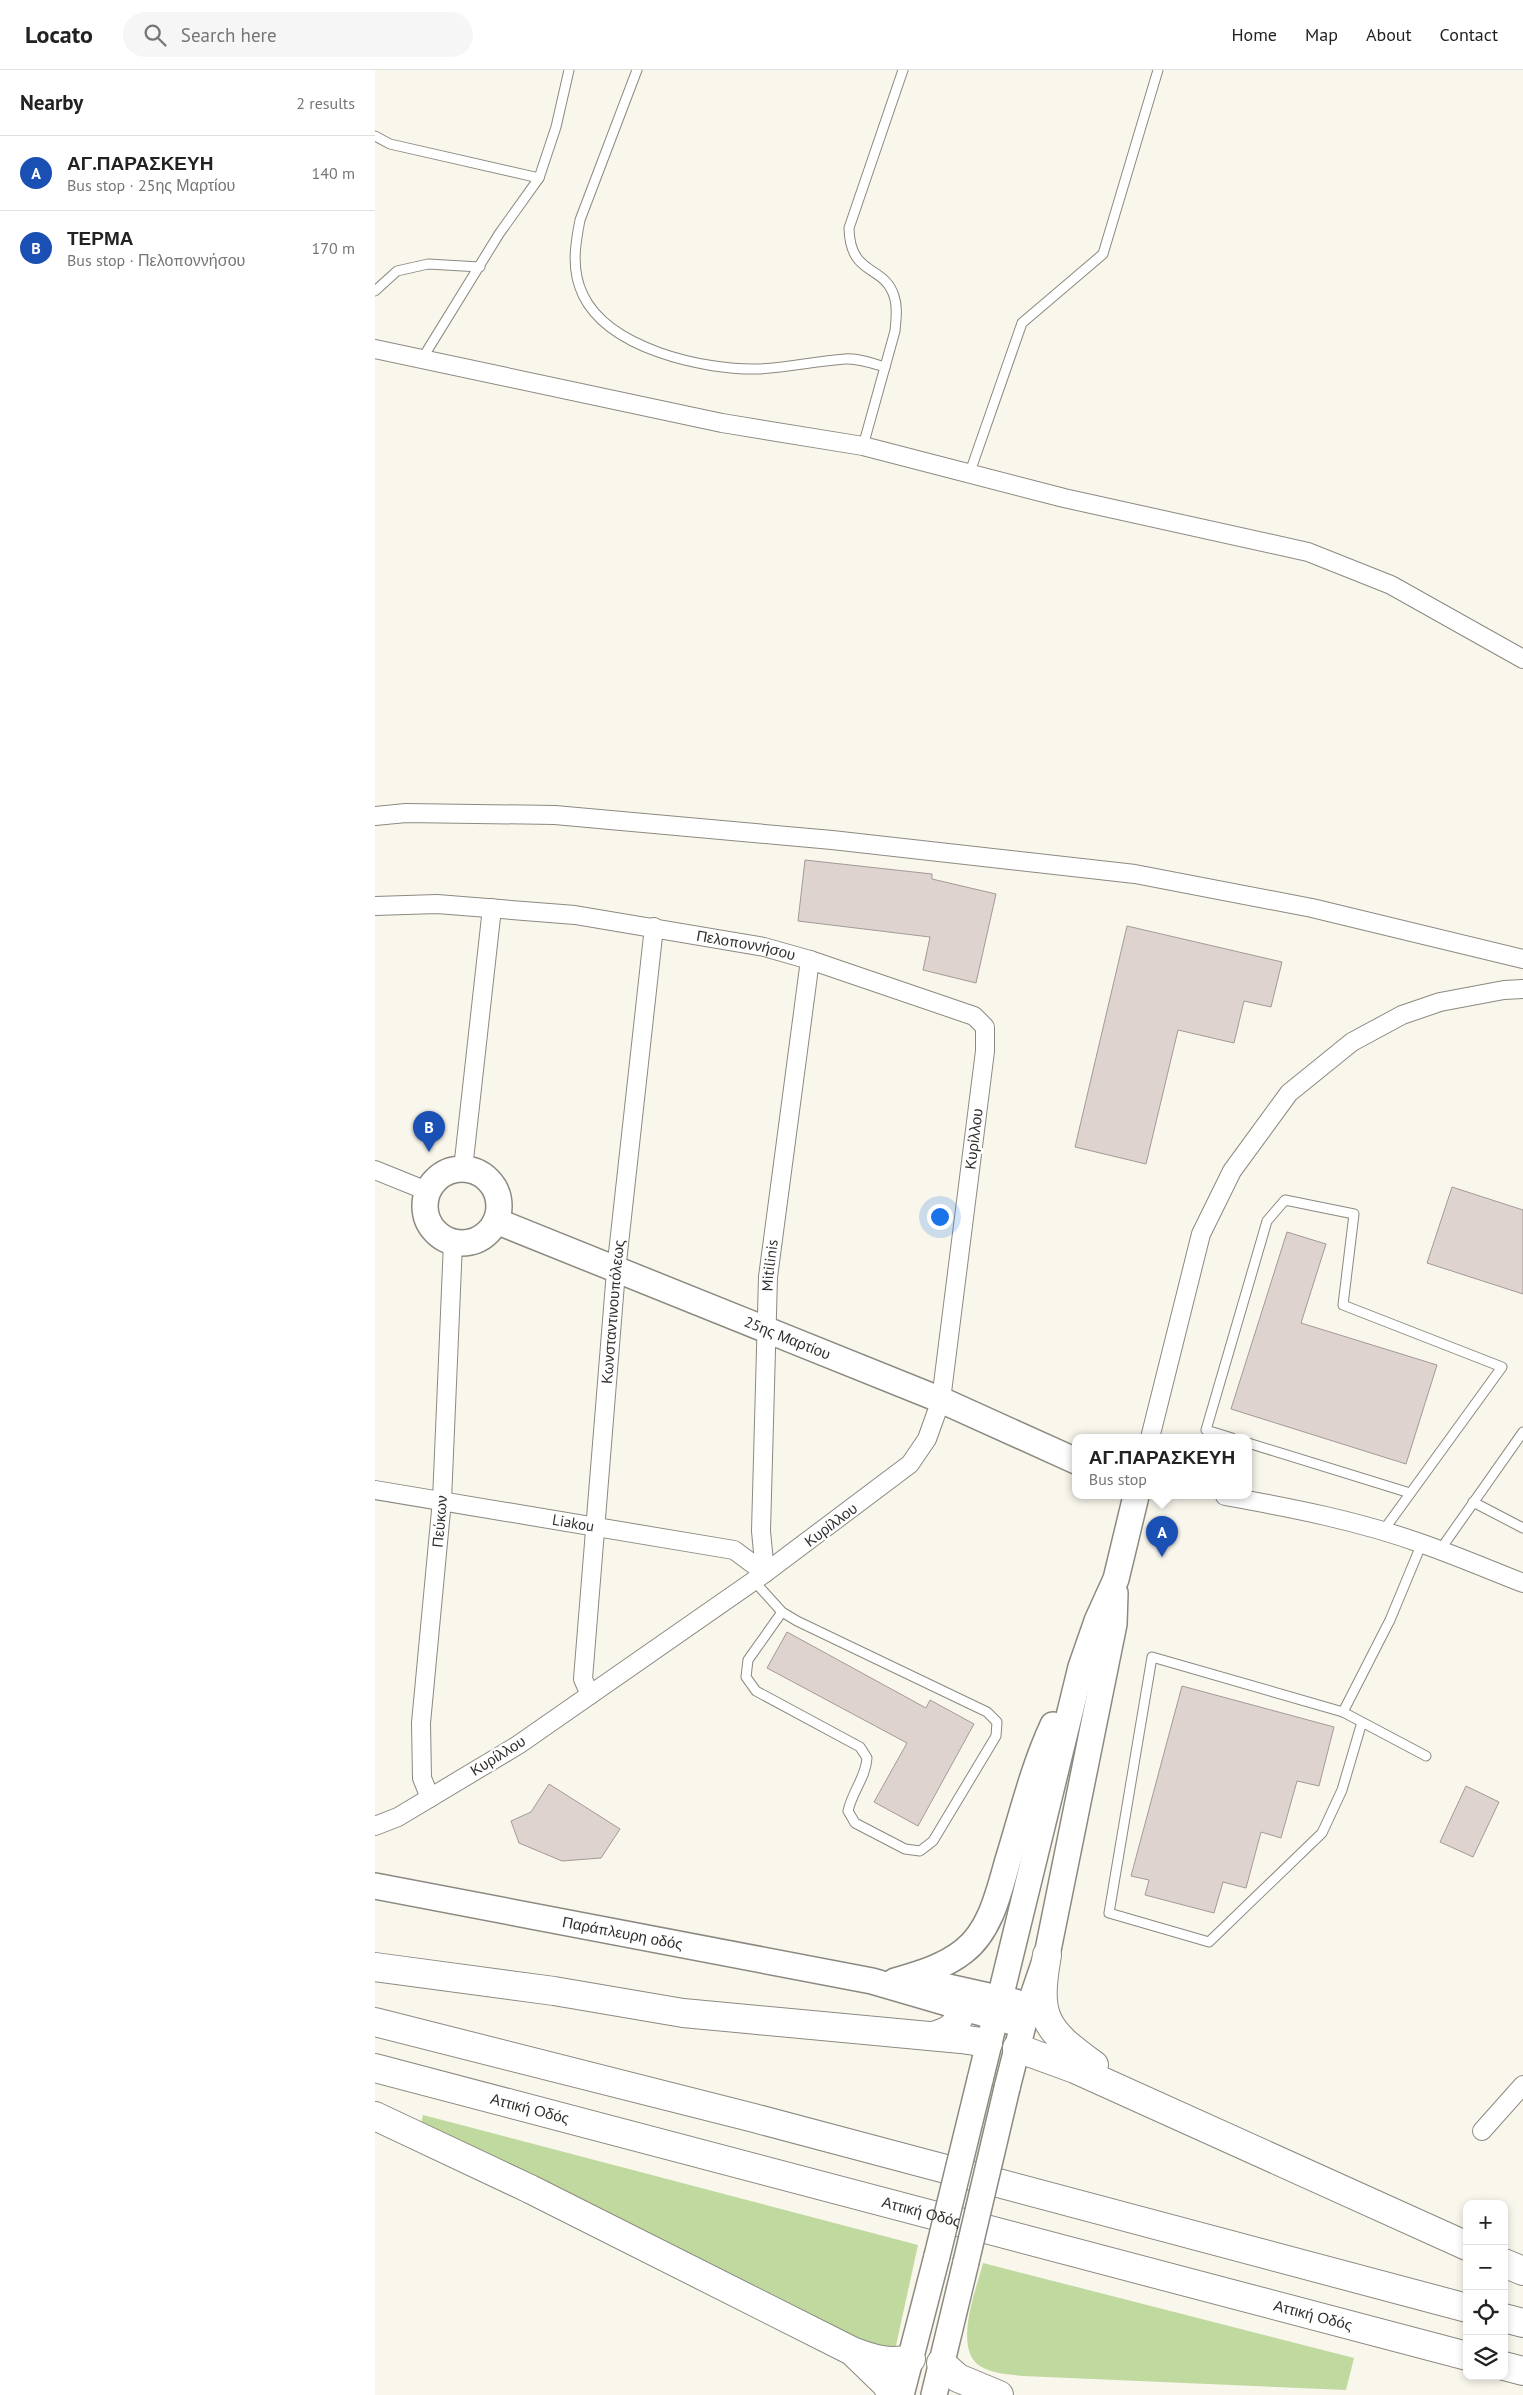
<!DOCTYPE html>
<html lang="en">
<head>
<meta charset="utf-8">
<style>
  body { margin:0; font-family:"PT Sans",sans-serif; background:#f6f6f6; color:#222 }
  .controls { position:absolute; right:15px; bottom:15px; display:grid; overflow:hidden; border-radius:10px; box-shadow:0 2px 8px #0003 }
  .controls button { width:45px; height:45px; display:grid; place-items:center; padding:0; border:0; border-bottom:1px solid #e0e0e0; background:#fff; color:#222; font:25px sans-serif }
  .you { position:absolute; left:564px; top:1146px; width:18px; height:18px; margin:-12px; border:4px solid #fff; border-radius:50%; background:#1a73e8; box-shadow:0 0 0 8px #1a73e833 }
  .badge { display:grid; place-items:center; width:32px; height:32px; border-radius:50%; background:#0b8043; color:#fff; font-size:16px; font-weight:700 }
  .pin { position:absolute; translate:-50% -41px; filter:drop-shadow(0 1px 2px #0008) }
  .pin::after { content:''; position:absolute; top:26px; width:18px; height:15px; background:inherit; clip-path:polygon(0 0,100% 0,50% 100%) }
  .popup { position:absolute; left:697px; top:1364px; width:180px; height:65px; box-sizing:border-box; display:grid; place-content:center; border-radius:10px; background:#fff; filter:drop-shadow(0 1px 4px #0005); font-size:16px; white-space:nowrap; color:#767676 }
  .popup b { font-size:19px; color:#222 }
  .popup::after { content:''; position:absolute; left:50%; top:100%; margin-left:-10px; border:10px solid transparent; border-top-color:#fff }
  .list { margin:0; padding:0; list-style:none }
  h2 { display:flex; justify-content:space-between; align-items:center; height:65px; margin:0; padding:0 20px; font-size:21px }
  h2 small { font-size:16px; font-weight:400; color:#767676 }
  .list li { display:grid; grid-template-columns:32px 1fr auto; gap:15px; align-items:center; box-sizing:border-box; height:75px; padding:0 20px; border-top:1px solid #e0e0e0 }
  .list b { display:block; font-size:19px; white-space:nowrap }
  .list p { margin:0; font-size:16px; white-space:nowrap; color:#767676 }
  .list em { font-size:16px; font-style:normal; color:#767676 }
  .icon { flex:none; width:28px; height:28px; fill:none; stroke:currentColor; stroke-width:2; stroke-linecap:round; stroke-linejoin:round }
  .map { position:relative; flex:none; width:1148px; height:2325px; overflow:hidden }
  header { display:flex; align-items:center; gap:30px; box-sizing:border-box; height:70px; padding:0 25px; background:#fff; border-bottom:1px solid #e0e0e0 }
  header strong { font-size:24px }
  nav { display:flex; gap:28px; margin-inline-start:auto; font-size:18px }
  .search { width:350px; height:45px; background:#f6f6f6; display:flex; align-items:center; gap:12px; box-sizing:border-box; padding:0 18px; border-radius:28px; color:#767676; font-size:19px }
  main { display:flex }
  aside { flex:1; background:#fff }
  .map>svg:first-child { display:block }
  .green { fill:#bfd99f }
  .building { fill:#dfd3d0; stroke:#a49997 }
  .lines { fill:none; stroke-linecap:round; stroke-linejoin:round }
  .lane-casing { stroke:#8c8980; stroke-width:11 }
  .street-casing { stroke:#8c8980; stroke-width:20 }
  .secondary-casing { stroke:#8c8980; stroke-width:28 }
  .highway-casing { stroke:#8c8980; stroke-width:30 }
  .lane { stroke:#fff; stroke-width:9 }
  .street { stroke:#fff; stroke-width:18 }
  .secondary { stroke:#fff; stroke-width:25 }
  .highway { stroke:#fff; stroke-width:28 }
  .secondary-bridge-casing { stroke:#8c8980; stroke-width:28; stroke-linecap:butt }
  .secondary-bridge { stroke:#fff; stroke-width:25 }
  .labels { text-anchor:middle; stroke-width:5; stroke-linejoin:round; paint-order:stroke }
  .street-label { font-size:15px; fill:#32302d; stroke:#fff }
</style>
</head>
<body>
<header>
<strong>Locato</strong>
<div class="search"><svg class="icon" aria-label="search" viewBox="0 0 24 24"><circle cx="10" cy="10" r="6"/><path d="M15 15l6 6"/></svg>Search here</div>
<nav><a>Home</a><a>Map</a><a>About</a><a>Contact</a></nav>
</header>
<main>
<aside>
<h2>Nearby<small>2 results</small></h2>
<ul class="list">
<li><span class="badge" style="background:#1a4fb4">A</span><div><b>ΑΓ.ΠΑΡΑΣΚΕΥΗ</b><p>Bus stop · 25ης Μαρτίου</p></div><em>140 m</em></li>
<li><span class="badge" style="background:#1a4fb4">B</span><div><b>ΤΕΡΜΑ</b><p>Bus stop · Πελοποννήσου</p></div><em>170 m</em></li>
</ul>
</aside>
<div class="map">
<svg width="1148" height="2325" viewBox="0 0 1148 2325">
  <rect width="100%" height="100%" fill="#f9f6ec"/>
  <g class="green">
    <path d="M48,2045l495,130 -23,105h-20l-455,-221z"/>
    <path d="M608,2193l371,95 -8,32 -323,-14c-15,-2 -35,-2 -47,-13 -21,-21 1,-76 7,-100z"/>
  </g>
  <g class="building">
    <path d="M430,790l127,14v5l64,15 -20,89 -53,-13 7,-33 -132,-16z"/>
    <path d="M752,856l155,36 -11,45 -27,-6 -10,42 -56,-13 -32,134 -71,-17z"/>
    <path d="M1077,1117l71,23v84l-96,-31z"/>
    <path d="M912,1162l39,12 -25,79 136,42 -31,99 -175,-55z"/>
    <path d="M412,1562l139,76 4,-8 44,24 -56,102 -44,-24 33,-59 -140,-75z"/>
    <path d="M807,1616l152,41 -15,59 -22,-5 -16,57 -20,-6 -15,56 -23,-6 -9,31 -69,-18 4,-15 -18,-4z"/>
    <path d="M174,1714l71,45 -19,29 -39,3 -43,-18 -8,-22 20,-9z"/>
    <path d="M1091,1716l33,16 -26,55 -33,-15z"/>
  </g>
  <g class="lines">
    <defs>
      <g id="lane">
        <path d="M262,0l-57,150c-5,25 -9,50 3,75 26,54 120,75 175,74 29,-1 57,-8 87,-10 13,-1 27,4 40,8"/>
        <path d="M0,66l15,8 149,34"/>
        <path d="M0,221l22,-20 31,-7 52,3"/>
        <path d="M47,289l77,-125 40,-56 17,-51 13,-57"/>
        <path d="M488,376l32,-115c1,-12 3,-24 -1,-35 -10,-32 -44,-19 -45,-68l54,-158"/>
        <path d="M595,402l52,-149 81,-69 55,-184"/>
        <path d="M857,1368l-26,-8 61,-209 18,-21 69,14 -11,91 159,62 -119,164"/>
        <path d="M873,1373l162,50"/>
        <path d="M1098,1432l50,26"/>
        <path d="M1065,1480l83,-118"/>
        <path d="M379,1511l28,31 15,9 190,91 10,10 -1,14 -63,105 -13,10 -15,-2 -50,-26 -7,-12c4,-19 18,-34 19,-53l-7,-11 -104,-56 -10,-14 2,-17 34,-48"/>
        <path d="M968,1642l47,-92 32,-77"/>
        <path d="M987,1652l-20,68 -20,43 -113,109 -100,-29 43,-256 191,55 83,44"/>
      </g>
      <g id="street">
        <path d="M0,279l347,74 141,23 201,52 244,54 83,33 132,74"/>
        <path d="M0,746l31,-3 149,2 277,25 303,34 177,34 211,51"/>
        <path id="s1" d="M0,836l62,-2 138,11 189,32 46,13 164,56 11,11v24l-44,349 -14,39 -17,25 -145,109 -247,172 -120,72 -23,9"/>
        <path d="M88,1099l29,-261"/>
        <path d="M0,1100l52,21"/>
        <path d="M775,1368l51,-204 31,-63 57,-78 63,-51 50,-27 38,-13 64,-12 19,-1"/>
        <path id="s2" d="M0,1420l359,60 31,23"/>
        <path d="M850,1426c67,12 134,25 198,48 34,12 67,26 100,39"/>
        <path id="s3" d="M390,1503l-4,-42 7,-254 42,-317"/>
        <path id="s4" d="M215,1625l-7,-16 33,-408 38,-344"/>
        <path id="s5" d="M55,1728l-8,-20 -1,-55 21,-223 11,-257"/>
        <path d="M1107,2061l41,-46"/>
      </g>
      <g id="secondary">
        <circle cx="87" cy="1136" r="37"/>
        <path id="s6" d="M121,1151l445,179 135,61"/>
        <path id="s7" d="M0,1816l497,95 151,44"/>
        <path d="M520,1911c24,-7 49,-14 69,-30 27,-21 35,-60 44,-91 14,-45 25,-92 45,-135"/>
        <path d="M564,1915l76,17"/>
        <path d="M605,2010l101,-413 16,-46 19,-42 20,-83"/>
        <path d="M632,2018l16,-63 24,-70 67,-331 1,-31"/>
        <path d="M526,2325l36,-139"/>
        <path d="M559,2325l32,-133"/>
      </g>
      <g id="highway">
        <path d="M672,1885c-11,62 -3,74 47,110"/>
        <path d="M0,1897l179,24 129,22 278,26 27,4"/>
        <path d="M0,1952l379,96 713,190"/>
        <path d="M558,1966c18,-5 25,-10 29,-29"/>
        <path d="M642,1978l58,21 392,177"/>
        <path id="s8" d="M0,1998l1092,288"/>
        <path d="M0,2046l155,73 322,162c21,8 36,13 59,8"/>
        <path d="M1129,2193l19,8"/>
        <path d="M1129,2248l19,5"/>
        <path d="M481,2285l30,29 6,11"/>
        <path d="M566,2293l17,15 41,17"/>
        <path d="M1129,2296l19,5"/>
      </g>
    </defs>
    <use href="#lane" class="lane-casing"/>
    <use href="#street" class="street-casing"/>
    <use href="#secondary" class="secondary-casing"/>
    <use href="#highway" class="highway-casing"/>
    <use href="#lane" class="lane"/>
    <use href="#street" class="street"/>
    <use href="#secondary" class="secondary"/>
    <use href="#highway" class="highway"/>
    <defs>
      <g id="secondary-bridge">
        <path d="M562,2186l43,-176"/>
        <path d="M591,2192l41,-174"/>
      </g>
    </defs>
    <use href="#secondary-bridge" class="secondary-bridge-casing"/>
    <use href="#secondary-bridge" class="secondary-bridge"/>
  </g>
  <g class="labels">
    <g class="street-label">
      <text dy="5" stroke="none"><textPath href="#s1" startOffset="374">Πελοποννήσου</textPath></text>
      <text transform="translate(599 1069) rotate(-83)" y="5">Κυρίλλου</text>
      <text dy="5" stroke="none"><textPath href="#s3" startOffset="308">Mitilinis</textPath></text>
      <text dy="5" stroke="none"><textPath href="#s4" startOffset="386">Κωνσταντινουπόλεως</textPath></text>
      <text dy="5" stroke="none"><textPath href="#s6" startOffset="314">25ης Μαρτίου</textPath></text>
      <text dy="5" stroke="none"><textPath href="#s5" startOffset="279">Πεύκων</textPath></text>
      <text dy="5" stroke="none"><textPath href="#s2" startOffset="201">Liakou</textPath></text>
      <text transform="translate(456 1455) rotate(-37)" y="5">Κυρίλλου</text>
      <text transform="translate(123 1686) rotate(-32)" y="5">Κυρίλλου</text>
      <text dy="5" stroke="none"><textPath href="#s7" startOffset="252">Παράπλευρη οδός</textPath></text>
      <text dy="5" stroke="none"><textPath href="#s8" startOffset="160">Αττική Οδός</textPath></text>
      <text dy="5" stroke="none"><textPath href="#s8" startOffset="565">Αττική Οδός</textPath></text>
      <text dy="5" stroke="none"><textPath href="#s8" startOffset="970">Αττική Οδός</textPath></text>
    </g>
  </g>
</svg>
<div class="controls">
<button>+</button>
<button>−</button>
<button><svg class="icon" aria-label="locate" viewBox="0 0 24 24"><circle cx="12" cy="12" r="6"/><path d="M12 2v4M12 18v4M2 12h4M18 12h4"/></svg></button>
<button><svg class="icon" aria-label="layers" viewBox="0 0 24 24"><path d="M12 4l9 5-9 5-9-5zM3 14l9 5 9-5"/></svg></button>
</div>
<div class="you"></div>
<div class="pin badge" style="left:787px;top:1487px;background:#1a4fb4">A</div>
<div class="popup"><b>ΑΓ.ΠΑΡΑΣΚΕΥΗ</b>Bus stop</div>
<div class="pin badge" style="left:54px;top:1082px;background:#1a4fb4">B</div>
</div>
</main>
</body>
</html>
